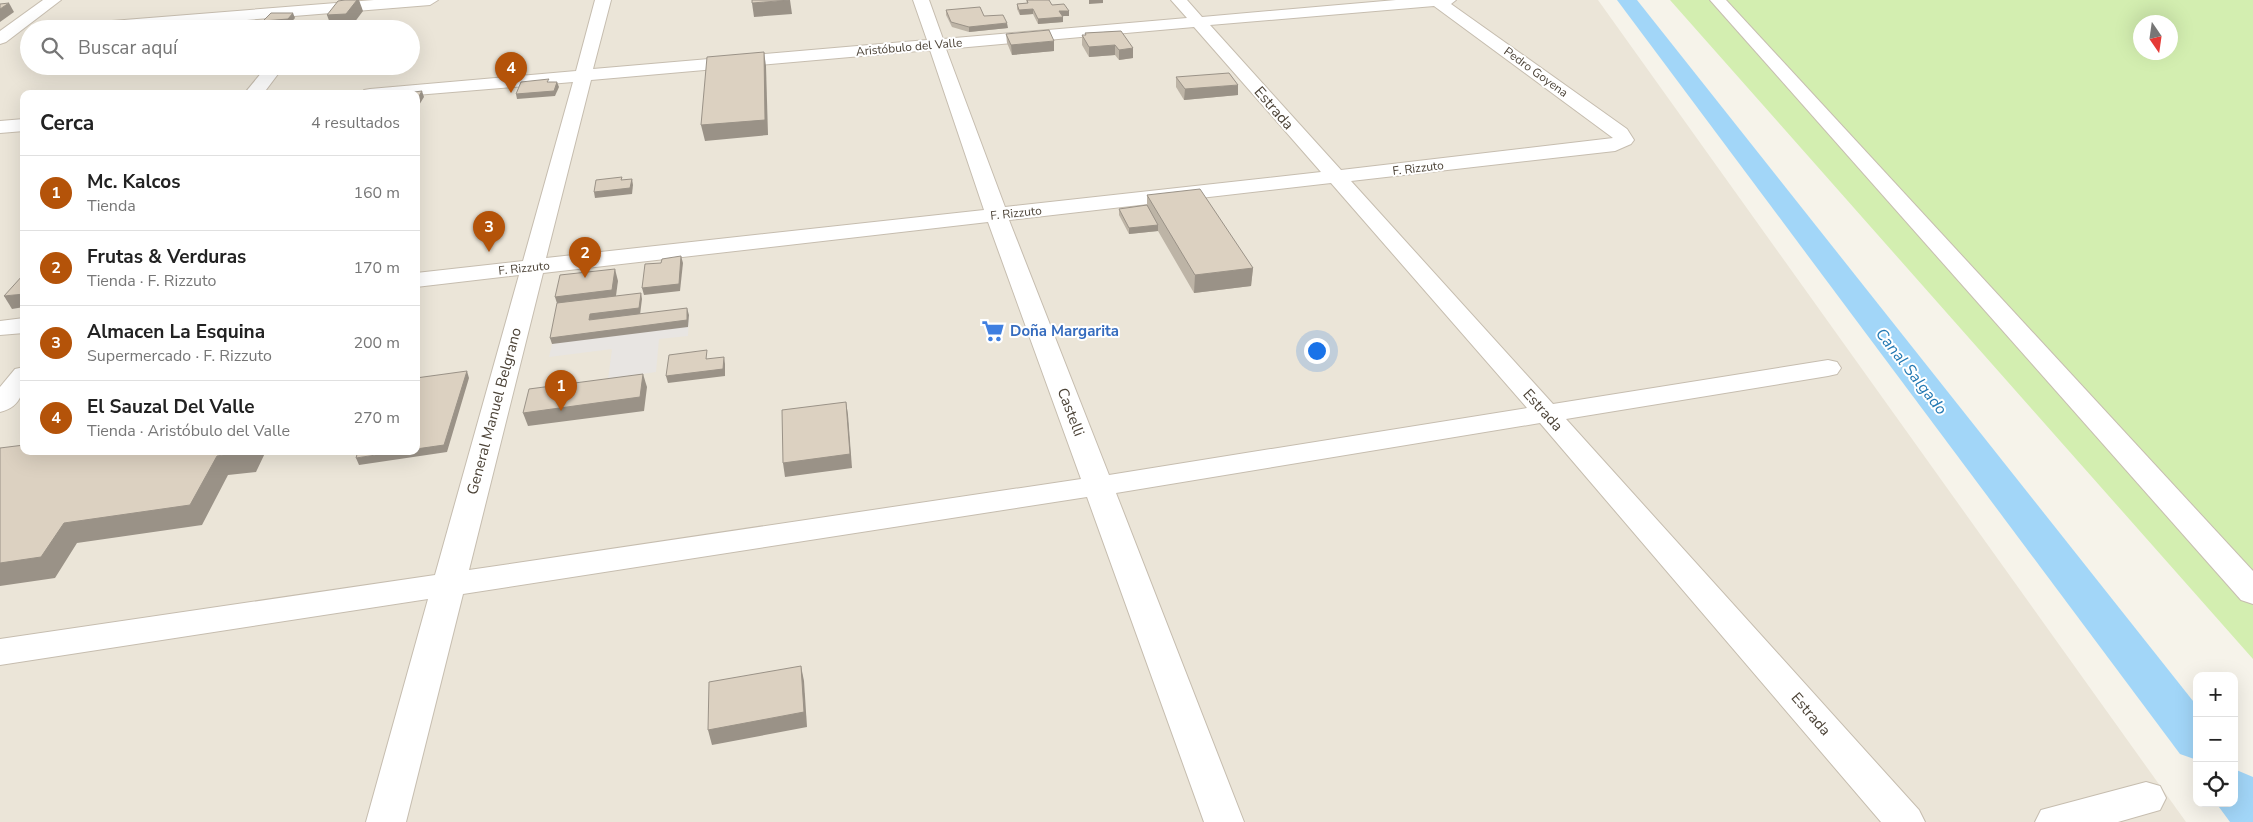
<!DOCTYPE html>
<html lang="es">
<head>
<meta charset="utf-8">
<style>
  body { margin:0; font-family:"Nunito Sans",sans-serif; background:#f6f6f6; color:#222 }
  .controls { position:absolute; right:15px; bottom:15px; display:grid; overflow:hidden; border-radius:10px; box-shadow:0 5px 20px #0002 }
  .controls button { width:45px; height:45px; display:grid; place-items:center; padding:0; border:0; border-bottom:1px solid #e0e0e0; background:#fff; color:#222; font:25px sans-serif }
  .compass { position:absolute; left:2133px; top:15px; width:45px; height:45px; border-radius:50%; background:#fff; box-shadow:0 5px 20px #0002; rotate:167deg }
  .you { position:absolute; left:1316px; top:350px; width:18px; height:18px; margin:-12px; border:4px solid #fff; border-radius:50%; background:#1a73e8; box-shadow:0 0 0 8px #1a73e833 }
  .badge { display:grid; place-items:center; width:32px; height:32px; border-radius:50%; background:#b45309; color:#fff; font-size:16px; font-weight:700 }
  .pin { position:absolute; translate:-50% -41px; filter:drop-shadow(0 1px 2px #0008) }
  .pin::after { content:''; position:absolute; top:26px; width:18px; height:15px; background:inherit; clip-path:polygon(0 0,100% 0,50% 100%) }
  .list { margin:0; padding:0; list-style:none }
  h2 { display:flex; justify-content:space-between; align-items:center; height:65px; margin:0; padding:0 20px; font-size:21px }
  h2 small { font-size:16px; font-weight:400; color:#767676 }
  .list li { display:grid; grid-template-columns:32px 1fr auto; gap:15px; align-items:center; box-sizing:border-box; height:75px; padding:0 20px; border-top:1px solid #e0e0e0 }
  .list b { display:block; font-size:19px; white-space:nowrap }
  .list p { margin:0; font-size:16px; white-space:nowrap; color:#767676 }
  .list em { font-size:16px; font-style:normal; color:#767676 }
  .icon { flex:none; width:28px; height:28px; fill:none; stroke:currentColor; stroke-width:2; stroke-linecap:round; stroke-linejoin:round }
  .map { position:relative; flex:none; width:2253px; height:822px; overflow:hidden }
  .search { position:absolute; background:#fff; box-shadow:0 5px 20px #0002; left:20px; top:20px; width:400px; height:55px; display:flex; align-items:center; gap:12px; box-sizing:border-box; padding:0 18px; border-radius:28px; color:#767676; font-size:19px }
  .panel { position:absolute; background:#fff; box-shadow:0 5px 20px #0002; left:20px; top:90px; width:400px; height:365px; border-radius:10px }
  .map>svg:first-child { display:block }
  .residential { fill:#ebe5d8; fill-rule:evenodd }
  .green { fill:#d3eeb0; fill-rule:evenodd }
  .parking { fill:#e8e5e2 }
  .lines { fill:none; stroke-linecap:round; stroke-linejoin:round }
  .canal { fill:#a2d6f8; fill-rule:evenodd }
  .street-casing { stroke:#c6bdaf; stroke-width:2 }
  .street { fill:#fff; fill-rule:evenodd }
  .wall { fill:#bdb4a6 }
  .shaded-wall { fill:#9a9287 }
  .building { fill:#dcd1c1; stroke:#9a9287 }
  .labels { text-anchor:middle; stroke-width:4; stroke-linejoin:round; paint-order:stroke }
  .far-street-label { font-size:12px; fill:#4c4337; stroke:#fff }
  .street-label { font-size:15px; fill:#4c4337; stroke:#fff }
  .shop-label { font-size:15px; font-weight:bold; fill:#366cbe; stroke:#fff; text-anchor:start }
  .water-label { font-size:16px; font-style:italic; fill:#2278b2; stroke:#fff }
</style>
</head>
<body>
<div class="map">
<svg width="2253" height="822" viewBox="0 0 2253 822">
  <rect width="100%" height="100%" fill="#f6f3ea"/>
  <path class="residential" d="M0,0h1598l588,822h-2186zM29,29h382v37h-382zM24,94h392v357h-392z"/>
  <path class="green" d="M1670,0h583v659zM2140,22h30v30h-30z"/>
  <path class="parking" d="M689,315l-1,21 -29,3 -3,33 -48,7 4,-30 -63,8 6,-26z"/>
  <g class="lines">
    <g class="canal">
      <path d="M1617,0h20l560,706v54l-17,-6z"/>
      <path d="M2234,769l19,8v45h-23l-14,-19h18z"/>
    </g>
    <defs>
      <g id="street">
        <path d="M43,0h18l-55,42 -6,2v-13z"/>
        <path d="M374,0h64l-8,5 -295,24h-69l8,-5z"/>
        <path d="M595,0h16l-18,69 334,-29 -14,-40h16l14,39 244,-21 -16,-18h16l15,17 194,-17h60l-5,4 176,125 7,11 -3,4 -16,7 -264,30 202,223 275,-44 9,2 4,6 -4,6 -9,2 -262,43 353,391 6,12h-44l-341,-399 -424,70 128,329h-40l-117,-325 -624,97 -57,228h-40l62,-223 -428,66v-26l435,-64 84,-300 -103,12v-14l107,-12 50,-179 -157,13 -55,-1 3,-4 6,-1 206,-18zM1434,6l179,132 -272,32 -131,-145zM1194,27l127,145 -316,35 -59,-158zM930,50l54,160 -438,48 45,-178zM1331,183l196,225 -418,67 -100,-255zM988,222l93,257 -612,91 74,-297z"/>
        <path d="M1710,0h16l527,571v33l-12,-4z"/>
        <path d="M267,66h17l-21,28h-19z"/>
        <path d="M24,119v12l-24,2v-12z"/>
        <path d="M24,318v15l-24,2v-14z"/>
        <path d="M24,367c0,21 0,39 -24,45v-25l15,-18z"/>
        <path d="M2146,782l14,4 6,12 -6,12 -42,12h-83l6,-12z"/>
      </g>
    </defs>
    <use href="#street" class="street-casing"/>
    <use href="#street" class="street"/>
  </g>
  <g class="wall">
    <path d="M1026,0l26,5 17,6v5h-7l1,6 -25,2 -5,-10 -13,1 -3,-6v-5l10,-1z"/>
    <path d="M946,10l38,6 24,12 -39,4 -17,-5 -6,-12z"/>
    <path d="M1121,31l12,27 -14,2 -4,-5 -26,2 -7,-12v-10h4l-1,-2z"/>
    <path d="M1006,34l48,17 -42,4 -5,-12z"/>
    <path d="M1176,77l62,18 -54,5 -8,-13z"/>
    <path d="M1147,195l106,73 -2,18 -57,7 -36,-62 -29,3 -10,-19v-6l28,-4z"/>
  </g>
  <g class="shaded-wall">
    <path d="M357,0h2l4,11 -12,16 -19,2 -5,-14z"/>
    <path d="M790,0l2,14 -38,3 -2,-14z"/>
    <path d="M1089,0h14v3l-14,1z"/>
    <path d="M9,3l5,9 -14,10v-13z"/>
    <path d="M1033,9v5l-13,1 -1,-5z"/>
    <rect x="1059" y="11" width="10" height="5"/>
    <path d="M293,13l2,5 -5,6 -25,2 -2,-5z"/>
    <path d="M1063,17v5l-25,2v-5z"/>
    <path d="M1007,23l1,5 -39,4v-5z"/>
    <path d="M1054,41v10l-42,4 -1,-10z"/>
    <path d="M1115,45v10l-26,2v-10z"/>
    <path d="M1133,48v10l-14,2v-10z"/>
    <path d="M764,52l2,14 2,69 -63,6 -4,-16z"/>
    <path d="M557,82l2,5 -4,9 -38,3 -1,-5z"/>
    <path d="M1238,85v10l-54,5 1,-11z"/>
    <path d="M422,91l2,6 -8,13v-9z"/>
    <path d="M632,179l1,6 -1,9 -37,4 -1,-6z"/>
    <path d="M1158,225v6l-29,3v-6z"/>
    <path d="M681,256l2,7 -3,28 -36,4 -2,-7z"/>
    <path d="M1253,268l-2,18 -57,7 1,-18z"/>
    <path d="M615,269l3,12 -3,22 -56,7 -4,-13z"/>
    <path d="M641,293l1,6 -2,16 -51,5 1,-6z"/>
    <path d="M24,294v13l-12,2 -8,-13z"/>
    <path d="M687,308l2,7 -1,12 -136,17 -2,-6z"/>
    <path d="M724,357l1,7v12l-57,7 -2,-7z"/>
    <path d="M467,371l2,7 -22,74 -88,13 -3,-7 46,-7h14v-2z"/>
    <path d="M643,374l4,13 -3,24 -116,15 -5,-13z"/>
    <path d="M846,402l2,13 4,53 -67,9 -2,-14z"/>
    <path d="M246,451h20l-10,21 -28,3 -26,50 -125,18 -22,35 -55,8v-23l64,-40 153,-67z"/>
    <path d="M801,666l3,15 3,46 -95,18 -4,-15z"/>
  </g>
  <g class="building">
    <path d="M345,0h12l-11,14 -19,1 11,-14z"/>
    <path d="M752,0h38l-38,3z"/>
    <path d="M1027,0h22l3,5 12,-1 5,7h-10l4,6 -25,2 -5,-10 -14,1 -2,-6 11,-1z"/>
    <path d="M9,3l-9,6v-5z"/>
    <path d="M980,7l4,9 19,-1 4,8 -38,4 -18,-5 -5,-12z"/>
    <path d="M271,13h22l-5,6 -25,2z"/>
    <path d="M1049,30l5,11 -43,4 -5,-11z"/>
    <path d="M1121,31l12,17 -14,2 -4,-5 -26,2 -7,-12h4l-1,-2z"/>
    <path d="M764,52l1,68 -64,5 6,-68z"/>
    <path d="M1229,73l9,12 -53,4 -9,-12z"/>
    <path d="M549,79l-2,3h10l-3,9 -38,3 5,-12z"/>
    <path d="M353,91l-2,3h-29v-1z"/>
    <path d="M422,91l-6,10v-7h-17z"/>
    <path d="M622,177l-1,3 11,-1 -2,9 -36,4 2,-12z"/>
    <path d="M1200,189l53,79 -58,7 -48,-80z"/>
    <path d="M1147,205l11,20 -29,3 -10,-19z"/>
    <path d="M681,256l-2,28 -37,4 3,-24 16,-1 1,-4z"/>
    <path d="M615,269l-3,21 -57,7 5,-22z"/>
    <path d="M23,275l1,19 -20,2z"/>
    <path d="M641,293l-2,15 -49,6 -1,6 98,-12v12l-137,18 7,-35z"/>
    <path d="M707,350l-1,9 18,-2 -1,12 -57,7 3,-21z"/>
    <path d="M467,371l-23,74 -28,4v-71z"/>
    <path d="M643,374l-3,23 -117,16 6,-24z"/>
    <path d="M846,402l4,52 -67,9 -1,-53z"/>
    <path d="M24,445v6h222l-29,5 -27,49 -126,18 -23,34 -41,6v-115z"/>
    <path d="M358,451h44l-46,7z"/>
    <path d="M801,666l3,46 -96,18 1,-48z"/>
  </g>
  <defs>
    <symbol id="supermarket-bare" viewBox="-9 -9 18 18"><path d="M-6-5.5h2.5l.6 2H6L4.5 2H-2.5L-4.4-4H-6ZM-1.5 3.2a1.3 1.3 0 1 0 .1 0ZM3 3.2a1.3 1.3 0 1 0 .1 0Z" fill="#3f7fe0" stroke="#fff" stroke-width="2.5" paint-order="stroke"/></symbol>
  </defs>
  <g fill-rule="evenodd">
    <use href="#supermarket-bare" x="977" y="315" width="32" height="32"/>
  </g>
  <g class="labels">
    <g class="far-street-label">
      <text transform="translate(909 47) rotate(-5)" y="4">Aristóbulo del Valle</text>
      <text transform="translate(1536 72) rotate(36)" y="4">Pedro Goyena</text>
      <text transform="translate(1418 168) rotate(-7)" y="4">F. Rizzuto</text>
      <text transform="translate(1016 213) rotate(-6)" y="4">F. Rizzuto</text>
      <text transform="translate(524 268) rotate(-6)" y="4">F. Rizzuto</text>
    </g>
    <g class="street-label">
      <text transform="translate(1274 108) rotate(49)" y="5">Estrada</text>
      <text transform="translate(1543 410) rotate(48)" y="5">Estrada</text>
      <text transform="translate(494 411) rotate(-75)" y="5">General Manuel Belgrano</text>
      <text transform="translate(1071 412) rotate(69)" y="5">Castelli</text>
      <text transform="translate(1811 714) rotate(49)" y="5">Estrada</text>
    </g>
    <g class="shop-label">
      <text x="1010" y="336">Doña Margarita</text>
    </g>
    <g class="water-label">
      <text transform="translate(1912 371) rotate(52)" y="6">Canal Salgado</text>
    </g>
  </g>
</svg>
<div class="controls">
<button>+</button>
<button>−</button>
<button><svg class="icon" aria-label="locate" viewBox="0 0 24 24"><circle cx="12" cy="12" r="6"/><path d="M12 2v4M12 18v4M2 12h4M18 12h4"/></svg></button>
</div>
<svg class="compass" viewBox="-18 -18 36 36"><path d="M0-13l5 13h-10z" fill="#e53935"/><path d="M0 13l5-13h-10z" fill="#767676"/></svg>
<div class="you"></div>
<div class="pin badge" style="left:561px;top:411px">1</div>
<div class="pin badge" style="left:585px;top:278px">2</div>
<div class="pin badge" style="left:489px;top:252px">3</div>
<div class="pin badge" style="left:511px;top:93px">4</div>
<div class="search"><svg class="icon" aria-label="search" viewBox="0 0 24 24"><circle cx="10" cy="10" r="6"/><path d="M15 15l6 6"/></svg>Buscar aquí</div>
<section class="panel">
<h2>Cerca<small>4 resultados</small></h2>
<ul class="list">
<li><span class="badge">1</span><div><b>Mc. Kalcos</b><p>Tienda</p></div><em>160 m</em></li>
<li><span class="badge">2</span><div><b>Frutas &amp; Verduras</b><p>Tienda · F. Rizzuto</p></div><em>170 m</em></li>
<li><span class="badge">3</span><div><b>Almacen La Esquina</b><p>Supermercado · F. Rizzuto</p></div><em>200 m</em></li>
<li><span class="badge">4</span><div><b>El Sauzal Del Valle</b><p>Tienda · Aristóbulo del Valle</p></div><em>270 m</em></li>
</ul>
</section>
</div>
</body>
</html>
